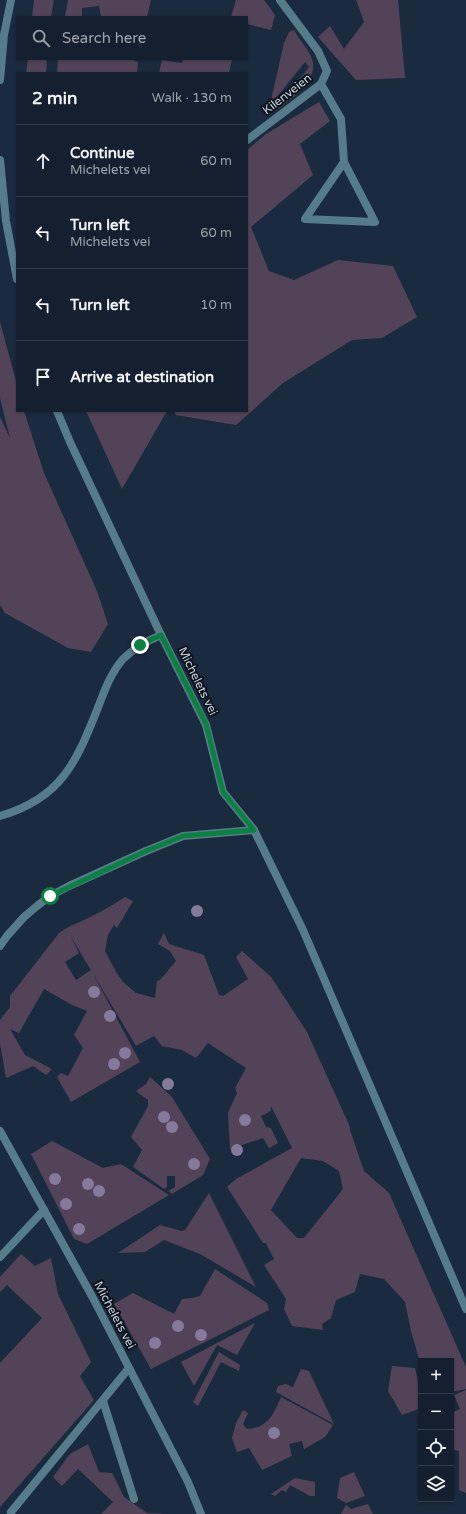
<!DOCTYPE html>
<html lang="en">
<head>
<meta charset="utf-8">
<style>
  body { margin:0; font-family:"Varela Round",sans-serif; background:#1d2837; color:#f1f3f6 }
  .controls { position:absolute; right:12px; bottom:12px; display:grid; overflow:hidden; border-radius:0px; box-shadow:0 1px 3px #0004 }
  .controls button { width:36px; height:36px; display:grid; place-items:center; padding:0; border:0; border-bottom:1px solid #333e4b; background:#14202f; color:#f1f3f6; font:20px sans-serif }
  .stop { position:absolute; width:12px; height:12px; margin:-9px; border:3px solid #0b8043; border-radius:50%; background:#fff }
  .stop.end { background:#0b8043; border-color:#fff; box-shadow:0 1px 4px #0008 }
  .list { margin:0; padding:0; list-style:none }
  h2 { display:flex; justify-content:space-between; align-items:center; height:52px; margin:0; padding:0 16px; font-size:17px }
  h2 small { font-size:13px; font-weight:400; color:#9da3aa }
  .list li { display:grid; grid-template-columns:26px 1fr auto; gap:12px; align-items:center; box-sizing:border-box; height:72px; padding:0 16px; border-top:1px solid #333e4b }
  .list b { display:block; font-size:15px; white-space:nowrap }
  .list p { margin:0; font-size:13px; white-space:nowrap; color:#9da3aa }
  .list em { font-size:13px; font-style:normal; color:#9da3aa }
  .icon { flex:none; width:22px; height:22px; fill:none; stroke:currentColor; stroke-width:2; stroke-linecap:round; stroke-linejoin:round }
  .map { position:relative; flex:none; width:466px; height:1514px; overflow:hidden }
  .search { position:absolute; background:#14202f; box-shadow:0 1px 3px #0004; left:16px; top:16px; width:232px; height:44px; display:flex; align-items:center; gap:10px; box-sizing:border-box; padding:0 14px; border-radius:0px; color:#9da3aa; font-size:15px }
  .panel { position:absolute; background:#14202f; box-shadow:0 1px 3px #0004; left:16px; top:72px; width:232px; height:340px; border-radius:0px }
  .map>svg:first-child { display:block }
  .green { fill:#534359; fill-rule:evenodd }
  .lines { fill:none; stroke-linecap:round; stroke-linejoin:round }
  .service { stroke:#567b89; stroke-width:8 }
  .minor { stroke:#567b89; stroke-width:8 }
  .tertiary { stroke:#567b89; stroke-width:8 }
  .tree { fill:#85799c }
  .route { stroke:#0b8043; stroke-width:5 }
  .labels { text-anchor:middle; stroke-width:4; stroke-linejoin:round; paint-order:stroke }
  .street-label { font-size:12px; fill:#c8d3df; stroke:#0c131c }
</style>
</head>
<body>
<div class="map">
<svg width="466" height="1514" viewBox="0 0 466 1514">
  <rect width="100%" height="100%" fill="#1b2b3f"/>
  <g class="green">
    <path d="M34,0h20l-3,17h-19z"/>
    <path d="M68,0h83l-4,17h-46l-2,-11 -17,2v9h-17z"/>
    <path d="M236,0h28l11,15 -4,15 -24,-6v-7h-16z"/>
    <path d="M356,0h42l7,78 -49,2 -38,-43 12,-11 14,23 20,-27z"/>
    <path d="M294,30c5,9 14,19 18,29 8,22 -25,43 -39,54l36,-46 -4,-5 -29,36 -5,2 13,-57 5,-11z"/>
    <path d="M28,59h19l-1,14h-20z"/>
    <path d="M58,59h72l8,3 -1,10 2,1h-82z"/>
    <path d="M183,59h49l-3,14h-70l3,-13 20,3z"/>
    <path d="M319,102l11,19 -30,23 13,31 -62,52 18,44 25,9 44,-20 55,6 24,51 -35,21 -30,2 -69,43 -47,42 -60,-10 -3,-4h74v-261l19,-16z"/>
    <path d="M0,322l17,63v26h7l20,62 53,118 11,33 -17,28 -23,-4 -63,-35 -5,-8v-188l10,21 -10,-40z"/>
    <path d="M86,411h81l-45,78z"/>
    <path d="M125,897l8,4 -16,27 -3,-3 -6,10 -3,16 11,21 7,10 13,11 19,5 2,-17 3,-1 16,-19 -6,-10 -12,-7 6,-11 5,11 35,11 15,40 4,1 25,-17 -12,-22 6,-6 29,26 36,55 43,95v3l14,41 25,22 77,174v22l-15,3v-31h-30v5l-10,-35 -6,-29 -21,-23 -24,-5 -5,18 -19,8 -5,18 -9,6 1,6 -31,-4 -8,-17 2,-10 -22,-34 10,-6 -8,-16h-3l-36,-56 9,-8 56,-31 -21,-42v5l-10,5 5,11 5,1 7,15 -9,5 -6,-10 -33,11 -2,-36 9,-20 -2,-5 11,-20 -38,-25 -12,15 -14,-8 -20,-4 -8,-10 -18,10 -66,-111 9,18 -14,9 11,18 15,-10 49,92 -69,40 -14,-25 4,-4 7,3 15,-28 -9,-13 13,-24 -15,-6 -28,-16 -25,44 -9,-4 15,26 27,14 -6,6 -13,-9 -27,12 -6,-35v-23l10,-13v-11l49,-63c11,-8 22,-11 33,-17 11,-5 22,-12 33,-19zM301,1158l22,3 16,10 4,18 -39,49h-7l-26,-28z"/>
    <path d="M150,1077l22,20 38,62 -7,16 -31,19 -4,-3 7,-4v-11h-8v11l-3,2 -31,-22 9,-17 -11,-13 17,-31v-6l-12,-9 10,-7z"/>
    <path d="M52,1141l51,27 18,-4 48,31 -82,49 -13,-5 -43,-85z"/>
    <path d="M209,1193l47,94 -56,-33 -36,-14 -19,12 -27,1 42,-28 22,6 3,-1z"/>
    <path d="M21,1254l14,12 16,-8 7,36 33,68 -11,14 14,24 -94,107v-144l42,-45 -35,-33 -7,7v-15z"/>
    <path d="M215,1269l52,34 2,7 -118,59 -37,-65 19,-11 41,21 8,-15 10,-1 8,-2z"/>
    <path d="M255,1323l-18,32 -20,-10 -23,41 -13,-24z"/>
    <path d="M219,1352l21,13 -1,6 -18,-9 -23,44 -5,-4z"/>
    <path d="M392,1366l23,2 6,29v11l-19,7 -14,-24z"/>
    <path d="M301,1369l8,2 25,53 -58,-32 2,-6 8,-2 7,3z"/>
    <path d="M466,1390v103l-7,-3v-39l-8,-2v-36l9,-4 -6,-14z"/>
    <path d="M281,1397l52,28 -8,12 -21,12 -2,-8 -13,3 3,12 -30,14 -13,-22 -12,4 -5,-14 4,-15 7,-13 5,3 -5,11 4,5c21,-1 26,-14 34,-32z"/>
    <path d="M88,1444l11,28 13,1 12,24 23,16 20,1h-66l12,-12 -35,-33 -16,17 -9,-9 17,-23z"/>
    <path d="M354,1472l11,24 -19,7 -9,-5 3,-20z"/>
    <path d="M295,1478l20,4v14h-5l-20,-11 -4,7 -4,-2 -7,6 -4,-2z"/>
    <path d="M368,1504l5,10h-32l5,-9 5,4z"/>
  </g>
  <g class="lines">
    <g class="service">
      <path d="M321,84l20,35 3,43 31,60 -70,-3 39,-57"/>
      <path d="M0,816c63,-18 77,-56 99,-111 6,-16 12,-32 24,-46 11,-11 24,-18 38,-24"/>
      <path d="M0,1257l44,-47"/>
      <path d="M103,1401l31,98"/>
      <path d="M11,1512l118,-144"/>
    </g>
    <g class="minor">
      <path d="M247,140l74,-56 6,-13 -9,-20 -38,-51"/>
      <path d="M254,830l49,100 163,379"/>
      <path d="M0,946l7,-10 17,-19 13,-11 13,-10 19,-10 77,-35 37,-15 71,-6 -31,-38 -17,-67 -45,-90"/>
      <path d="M0,1131l93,167 95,184 13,32"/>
    </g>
    <g class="tertiary">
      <path d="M0,80l4,-45 7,-35"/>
      <path d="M0,160l6,61 11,58"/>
      <path d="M57,411l13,31 91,193"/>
    </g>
  </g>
  <g class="tree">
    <circle cx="197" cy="911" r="6"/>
    <circle cx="94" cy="992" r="6"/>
    <circle cx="110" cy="1016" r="6"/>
    <circle cx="125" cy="1053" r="6"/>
    <circle cx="114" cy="1064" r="6"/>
    <circle cx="168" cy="1084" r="6"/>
    <circle cx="164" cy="1117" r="6"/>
    <circle cx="245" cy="1120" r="6"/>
    <circle cx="172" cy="1127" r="6"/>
    <circle cx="237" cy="1150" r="6"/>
    <circle cx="194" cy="1164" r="6"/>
    <circle cx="55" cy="1179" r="6"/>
    <circle cx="88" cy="1184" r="6"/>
    <circle cx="99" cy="1191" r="6"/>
    <circle cx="66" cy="1204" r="6"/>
    <circle cx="79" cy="1229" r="6"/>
    <circle cx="178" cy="1326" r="6"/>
    <circle cx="201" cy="1335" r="6"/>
    <circle cx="155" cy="1343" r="6"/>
    <circle cx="274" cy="1433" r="6"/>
  </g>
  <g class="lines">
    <path class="route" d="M50,896l96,-45 37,-15 71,-6 -31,-38 -17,-68 -45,-89 -21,10"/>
  </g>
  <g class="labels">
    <g class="street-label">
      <text transform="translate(287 94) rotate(-38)" y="4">Kilenveien</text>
      <text transform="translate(198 681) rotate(64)" y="4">Michelets vei</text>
      <text transform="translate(115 1315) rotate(62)" y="4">Michelets vei</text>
    </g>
  </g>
</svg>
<div class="controls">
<button>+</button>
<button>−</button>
<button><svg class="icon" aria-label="locate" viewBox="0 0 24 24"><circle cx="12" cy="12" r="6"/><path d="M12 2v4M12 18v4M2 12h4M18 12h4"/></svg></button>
<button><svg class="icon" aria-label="layers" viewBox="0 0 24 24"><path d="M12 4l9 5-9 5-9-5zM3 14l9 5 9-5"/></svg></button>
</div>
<div class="stop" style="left:50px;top:896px"></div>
<div class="stop end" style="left:140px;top:645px"></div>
<div class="search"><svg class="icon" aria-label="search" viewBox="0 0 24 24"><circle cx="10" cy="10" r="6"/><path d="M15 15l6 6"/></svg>Search here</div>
<section class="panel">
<h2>2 min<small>Walk · 130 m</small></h2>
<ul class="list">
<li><svg class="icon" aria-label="ahead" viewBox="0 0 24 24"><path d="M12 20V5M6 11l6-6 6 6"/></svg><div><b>Continue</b><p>Michelets vei</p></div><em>60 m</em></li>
<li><svg class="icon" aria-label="left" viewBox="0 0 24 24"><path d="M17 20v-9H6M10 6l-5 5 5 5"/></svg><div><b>Turn left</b><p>Michelets vei</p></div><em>60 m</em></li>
<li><svg class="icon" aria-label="left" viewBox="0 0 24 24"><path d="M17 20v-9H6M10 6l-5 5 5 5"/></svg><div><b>Turn left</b></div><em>10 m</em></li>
<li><svg class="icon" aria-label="arrive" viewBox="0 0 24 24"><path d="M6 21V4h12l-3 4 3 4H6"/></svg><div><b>Arrive at destination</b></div></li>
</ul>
</section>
</div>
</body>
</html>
